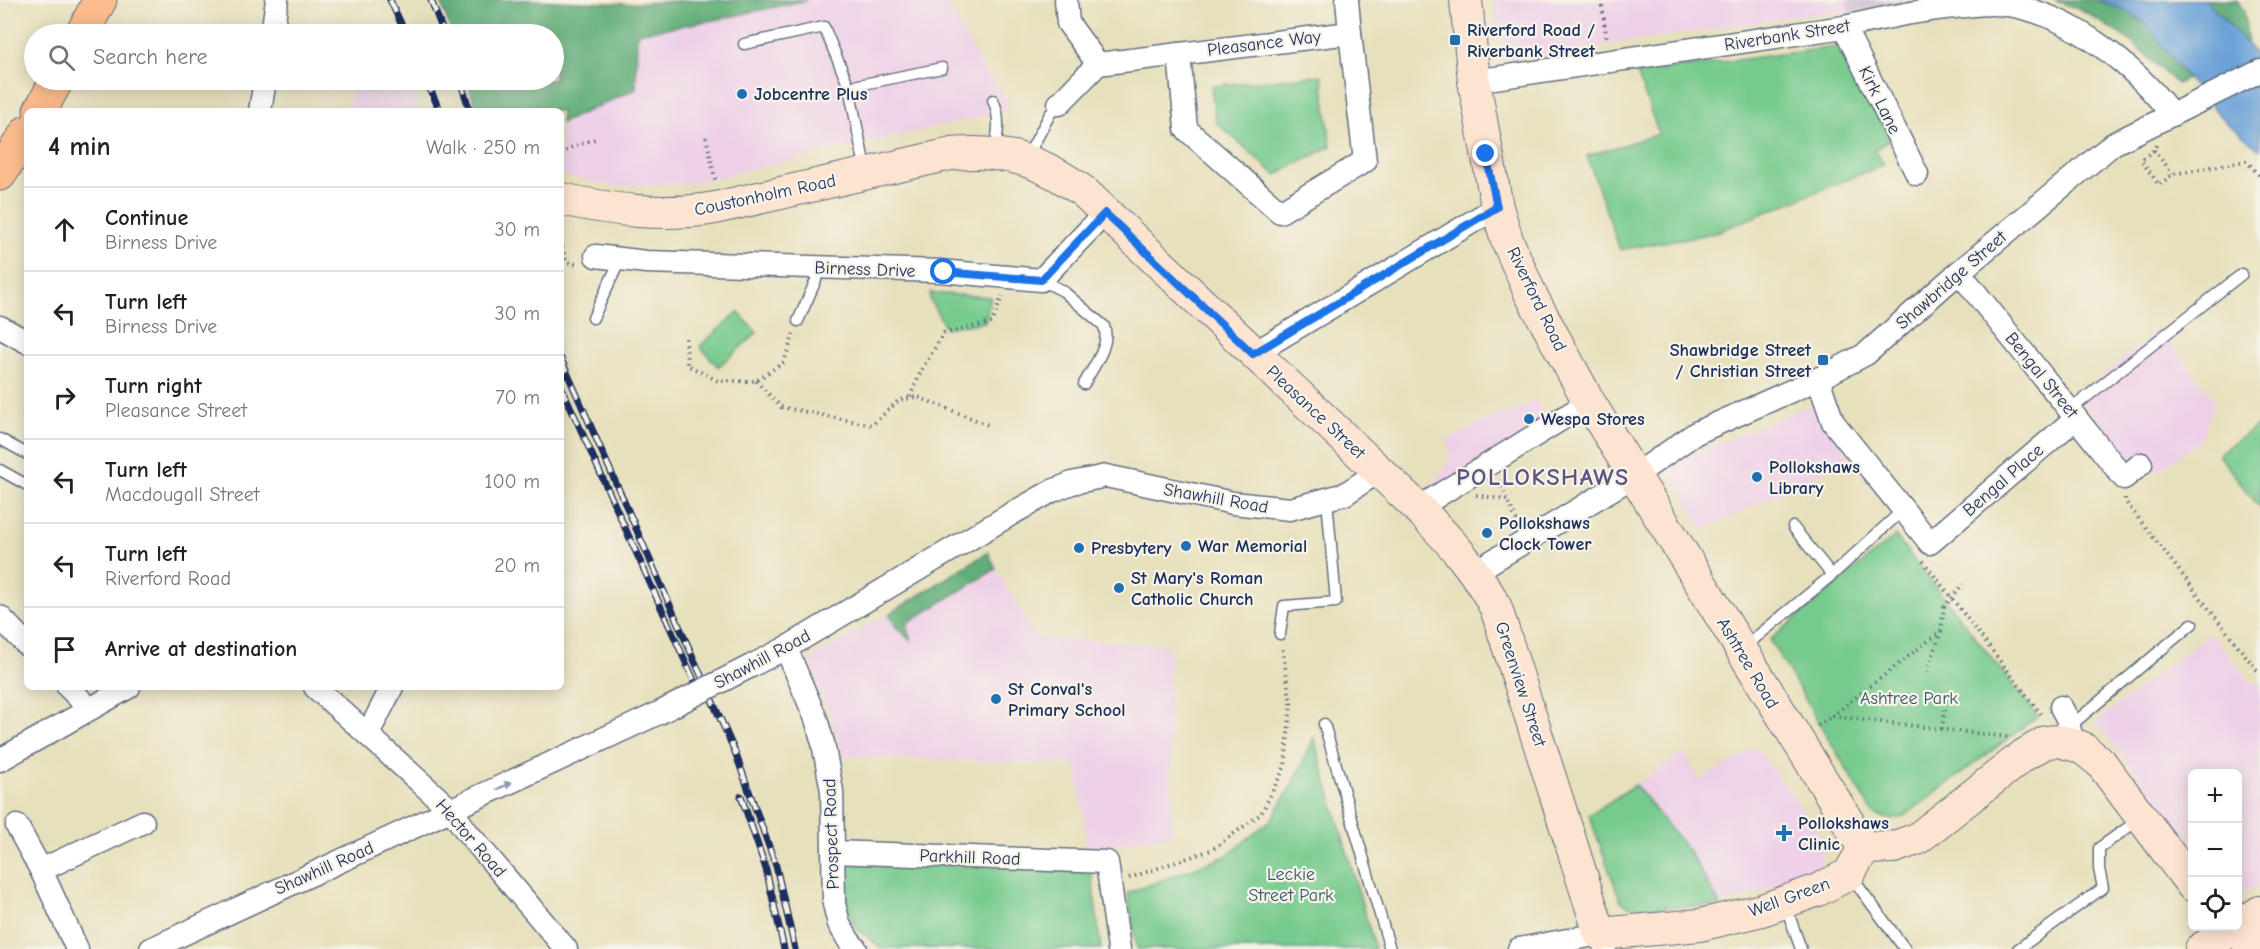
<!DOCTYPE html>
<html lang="en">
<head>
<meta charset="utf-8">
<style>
  body { margin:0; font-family:"Comic Neue",sans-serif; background:#f2f2f2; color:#202124 }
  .controls { position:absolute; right:18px; bottom:18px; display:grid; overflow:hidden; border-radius:9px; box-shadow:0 3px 15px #0003 }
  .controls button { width:54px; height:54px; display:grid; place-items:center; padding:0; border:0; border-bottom:2px solid #e0e0e0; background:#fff; color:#202124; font:30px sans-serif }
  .stop { position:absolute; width:18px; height:18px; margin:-14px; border:4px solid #1a73e8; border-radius:50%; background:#fff }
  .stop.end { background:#1a73e8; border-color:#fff; box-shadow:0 2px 6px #0008 }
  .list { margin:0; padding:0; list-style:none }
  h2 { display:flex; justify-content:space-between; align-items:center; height:78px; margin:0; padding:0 24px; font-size:26px }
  h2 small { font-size:20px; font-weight:400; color:#757577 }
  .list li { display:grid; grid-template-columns:39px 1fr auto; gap:18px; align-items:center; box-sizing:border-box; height:84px; padding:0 24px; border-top:2px solid #e0e0e0 }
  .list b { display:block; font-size:22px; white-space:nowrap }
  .list p { margin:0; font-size:20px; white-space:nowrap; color:#757577 }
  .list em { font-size:20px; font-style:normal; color:#757577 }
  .icon { flex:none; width:33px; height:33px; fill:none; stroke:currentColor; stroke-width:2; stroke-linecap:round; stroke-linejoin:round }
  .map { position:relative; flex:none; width:2260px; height:949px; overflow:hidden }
  .search { position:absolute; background:#fff; box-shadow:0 3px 15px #0003; left:24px; top:24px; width:540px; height:66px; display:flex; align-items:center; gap:15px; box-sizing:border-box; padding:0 21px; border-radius:33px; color:#757577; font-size:22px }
  .panel { position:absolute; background:#fff; box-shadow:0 3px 15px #0003; left:24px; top:108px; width:540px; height:582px; border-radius:9px }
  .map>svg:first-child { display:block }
  .built { fill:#eed0e8 }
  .industrial { fill:#ccbed4 }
  .green { fill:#76ca8d; stroke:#487c76; stroke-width:1.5 }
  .forest { fill:#60ae78; stroke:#3e6e6b; stroke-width:1.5 }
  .water { fill:#69a0d7; stroke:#42689a; stroke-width:1.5 }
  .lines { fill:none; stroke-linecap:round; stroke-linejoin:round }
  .lane-casing { stroke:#626d7f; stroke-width:13 }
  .street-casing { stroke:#626d7f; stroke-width:25 }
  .secondary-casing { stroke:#626d7f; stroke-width:34 }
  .primary-casing { stroke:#626d7f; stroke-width:35 }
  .path { stroke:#626d7f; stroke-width:4; stroke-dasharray:1.5 4.5; stroke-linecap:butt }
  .lane { stroke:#fff; stroke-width:10 }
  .street { stroke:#fff; stroke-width:22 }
  .secondary { stroke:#fde4d1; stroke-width:32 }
  .primary { stroke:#fbbb8d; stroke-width:33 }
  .rail-casing { stroke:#1b2f5e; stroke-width:7 }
  .rail { stroke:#f7f3e8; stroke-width:4.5; stroke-dasharray:14; stroke-linecap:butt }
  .street-bridge-casing { stroke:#626d7f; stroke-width:25; stroke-linecap:butt }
  .street-bridge { stroke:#fff; stroke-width:22 }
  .oneway { fill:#8d97ae }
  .route { stroke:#1a73e8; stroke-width:8 }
  .poi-dot { fill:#1f6fb2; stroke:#f7f3e8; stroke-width:2 }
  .labels { text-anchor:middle; stroke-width:4.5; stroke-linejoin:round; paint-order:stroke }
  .poi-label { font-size:18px; font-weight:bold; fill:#1b2f5e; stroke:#f7f3e8; text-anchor:start }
  .street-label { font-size:18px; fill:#1b2f5e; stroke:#f7f3e8 }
  .park-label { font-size:18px; fill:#32566a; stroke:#f7f3e8 }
  .district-label { font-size:24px; font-weight:bold; letter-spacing:1.5px; fill:#5c5583; stroke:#f7f3e8 }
</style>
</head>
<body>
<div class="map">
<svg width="2260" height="949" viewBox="0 0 2260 949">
  <rect width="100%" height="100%" fill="#f7f3e8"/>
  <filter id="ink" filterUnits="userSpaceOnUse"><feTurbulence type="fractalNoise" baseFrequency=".0167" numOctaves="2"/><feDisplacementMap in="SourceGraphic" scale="12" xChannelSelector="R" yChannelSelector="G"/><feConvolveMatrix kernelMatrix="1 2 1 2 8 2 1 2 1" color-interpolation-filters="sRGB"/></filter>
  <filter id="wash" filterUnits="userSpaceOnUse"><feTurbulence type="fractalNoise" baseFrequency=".008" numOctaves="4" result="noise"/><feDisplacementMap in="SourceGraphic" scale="24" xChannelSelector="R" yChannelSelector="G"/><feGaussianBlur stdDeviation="1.35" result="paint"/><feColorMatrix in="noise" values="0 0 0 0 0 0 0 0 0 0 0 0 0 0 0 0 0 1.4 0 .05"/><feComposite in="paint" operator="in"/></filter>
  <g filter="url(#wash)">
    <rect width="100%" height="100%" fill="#e7e0bc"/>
    <g class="built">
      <path d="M807,0h139l37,69 28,33 -11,10 -306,71 -80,4 -53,-13v-51l75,-34 1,-56 83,-14z"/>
      <path d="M1494,0h351l4,13 -39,1 -308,47z"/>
      <path d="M355,80h48l16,31h-73z"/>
      <path d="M2159,329l56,71 -14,40 -44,32 -27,-15 -52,-62z"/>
      <path d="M1535,398l11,24 -109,63 -4,-3 17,-19 -2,-23 52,-28h4l2,2 24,-10z"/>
      <path d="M1818,402l31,57 -146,71 -37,-64z"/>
      <path d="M996,569l41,69 132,7 3,189 -84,14 -12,-84 -233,-7 -9,-31 -22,-53 -1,-6 2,-9 5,-5 71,-39 7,13 15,12 -5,-16z"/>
      <path d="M2211,633l39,48 10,2v203l-22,7v-119h-46v71l-96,-123z"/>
      <path d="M1757,747l70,97 -9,26 -97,36 -33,-56 -53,-65 49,-33 16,28z"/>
    </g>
    <path class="industrial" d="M1845,0h73l-69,13z"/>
    <g class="green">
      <path d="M1843,46l47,93 -15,11 9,15 -170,68 -94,17 -33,-94 72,-22 -22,-61z"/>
      <path d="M1322,75l9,71 -55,29 -60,-53 -5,-36z"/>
      <path d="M930,293l61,4 -6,25 -39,6 -16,-28z"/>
      <path d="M738,312l19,21 -39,34 -18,-21z"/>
      <path d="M2260,424v84l-42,-54z"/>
      <path d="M1895,536l143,180 -135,101c-12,3 -20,2 -31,-5l-102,-172z"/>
      <path d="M1314,738l61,211h-238l-9,-56 98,-37 46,-37 24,-41z"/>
      <path d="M1635,785l53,65 33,56 -88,2 -12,-6 -32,-87z"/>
      <path d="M846,862l245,7 10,80 -220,-1 -26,-21 -8,-22z"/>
    </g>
    <g class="forest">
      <path d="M444,0h86l98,4 64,-4h115l-87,19 -83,14 -1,56 -75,34v-12h-84l-10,-31h87v-46h-102l-10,-30 3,-2z"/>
      <path d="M2054,0h183l7,11 4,34 -71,39 -49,-45 -46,-29z"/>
      <path d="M988,552l8,17 -89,54 4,17 -15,-13 -7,-13z"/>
    </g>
    <path class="water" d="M2097,0h109l42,45 12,16v89l-33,-27 -40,-45 -38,-51 -22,-16z"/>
  </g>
  <g filter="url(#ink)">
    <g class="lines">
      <defs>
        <g id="lane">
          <path d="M744,44l80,-17 25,60 17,85"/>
          <path d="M849,87l93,-19"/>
          <path d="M993,100c8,17 5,35 1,53"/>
          <path d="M1026,159l24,-45 9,-10"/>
          <path d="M1041,280l22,11 41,35c7,19 -11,41 -20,58"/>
          <path d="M593,318l27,-58"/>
          <path d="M798,321l18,-41 2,-13"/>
          <path d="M2070,410l172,-136"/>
          <path d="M0,439l27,15"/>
          <path d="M0,470l27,15"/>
          <path d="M1793,527l39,48"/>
          <path d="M1280,634l4,-28 52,-4 -9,-102"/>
          <path d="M1743,648l89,-73 72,-66"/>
          <path d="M1324,724l66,225"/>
          <path d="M2069,727l123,-103"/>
          <path d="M1850,875l55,74"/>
          <path d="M1785,904l16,45"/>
          <path d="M2018,949l85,-61 -4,-19v-21l41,-29"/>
        </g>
        <g id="street">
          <path d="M1066,0l2,23 30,41"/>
          <path d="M1844,27l73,147"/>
          <path d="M272,34l5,-34"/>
          <path d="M1179,54l7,75 94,83 85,-51 -15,-128"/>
          <path d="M1474,81l370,-54c40,-9 80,-18 122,-21 13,-2 28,-3 41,-1 64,9 128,61 165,110"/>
          <path d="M1059,104l39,-40 252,-31 -3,-33"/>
          <path d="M260,111l5,-31"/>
          <path d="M596,256l50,6 294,9 101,9 64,-67"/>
          <path d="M1959,272l165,206 17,-14"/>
          <path d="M0,327l27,15"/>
          <path d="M1253,354l244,-147"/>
          <path d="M1818,379l15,43 97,121 146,-125"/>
          <path d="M1418,508l171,-106"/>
          <path d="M1476,571l158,-95 62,-43 122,-54 48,-25 93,-82 154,-128 147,-73"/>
          <path d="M0,617l27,28"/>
          <path d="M786,648l30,71 7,24 9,48 2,113 5,20 10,17 7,8"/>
          <path d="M751,666l35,-18 227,-135 39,-22 20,-8 34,-7 127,27 57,6 55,-15 34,-23"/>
          <path d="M68,687l21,21"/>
          <path d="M315,687l137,124 15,21 99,117"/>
          <path d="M2061,707l6,11 6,25"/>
          <path d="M368,734l24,-47"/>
          <path d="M0,760l129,-73"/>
          <path d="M17,826l24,44 36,79"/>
          <path d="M833,852l274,10 12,87"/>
          <path d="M41,870l102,-48"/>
          <path d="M151,949l508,-236"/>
          <path d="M1519,949l81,-15 5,14"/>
        </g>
        <g id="secondary">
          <path d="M1466,0l8,81 23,126 10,33 24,55 58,107 275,446"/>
          <path d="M561,199c51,11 102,18 154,9l236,-54c54,-5 89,6 133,38l334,316c31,32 57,59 78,100l104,326 100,-9 62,-15 56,-20 31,-16 15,-26"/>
          <path d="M1864,848l30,-1 23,-8 107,-84 22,-13 13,-1 22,6 20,16 91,122"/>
          <path d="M2201,949l59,-37"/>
          <path d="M2249,949l11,-7"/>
        </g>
        <g id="primary">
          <path d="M82,34l18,-34"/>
          <path d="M40,111l17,-31"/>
          <path d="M0,174l27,-42"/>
        </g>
      </defs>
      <use href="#lane" class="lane-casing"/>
      <use href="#street" class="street-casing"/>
      <use href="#secondary" class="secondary-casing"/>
      <use href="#primary" class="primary-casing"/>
      <g class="path">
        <path d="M1601,0l6,41"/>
        <path d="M706,137l10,46"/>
        <path d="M2156,145l-2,5 -13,10 18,25 14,-11 73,-13 14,15"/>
        <path d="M2154,150l19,24"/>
        <path d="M561,155l9,-7 25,-9"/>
        <path d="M561,241l5,21 13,3"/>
        <path d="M686,338l1,27 31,16h38l28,-19 10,-29"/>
        <path d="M756,381l25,26 91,18 27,-25 19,-3 73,29"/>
        <path d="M910,397l12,-28 22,-36 48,-10 10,-27"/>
        <path d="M1499,481l19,43"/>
        <path d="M1476,495l31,5"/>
        <path d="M2125,498v3l131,168 4,2"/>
        <path d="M1923,561l118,153"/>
        <path d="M1927,672l14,-40"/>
        <path d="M1832,716l109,-85 3,-24 19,-23"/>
        <path d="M1818,726l14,-10 175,21"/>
        <path d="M1942,729l3,-20"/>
        <path d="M1129,878l82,-28 50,-36 24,-48 6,-62 -9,-58"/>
      </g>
      <use href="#lane" class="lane"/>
      <use href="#street" class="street"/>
      <use href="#secondary" class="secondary"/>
      <use href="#primary" class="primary"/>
      <defs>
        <g id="rail">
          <path d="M390,0l16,34"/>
          <path d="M431,0l13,34"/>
          <path d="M426,80l14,31"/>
          <path d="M460,80l10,31"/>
          <path d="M561,359l174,393 41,114 19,83"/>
          <path d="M561,386l140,310"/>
          <path d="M741,796l25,73 18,80"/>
        </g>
      </defs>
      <use href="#rail" class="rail-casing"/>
      <use href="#rail" class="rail"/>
      <defs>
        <path id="street-bridge" d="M659,713l92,-47"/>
      </defs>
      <use href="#street-bridge" class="street-bridge-casing"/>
      <use href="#street-bridge" class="street-bridge"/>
    </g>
    <defs><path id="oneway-solid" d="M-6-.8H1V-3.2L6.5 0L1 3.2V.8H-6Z" transform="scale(1.5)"/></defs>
    <use class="oneway" href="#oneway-solid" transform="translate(504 786) rotate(-25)"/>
  </g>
  <g class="lines" filter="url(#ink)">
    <path class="route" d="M944,272l97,8 64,-67 148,141 244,-147 -11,-53"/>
  </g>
  <g class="poi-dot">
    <rect x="1449" y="34" width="12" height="12" rx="3"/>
    <circle cx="742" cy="94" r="6"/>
    <rect x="1817" y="354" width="12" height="12" rx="3"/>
    <circle cx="1529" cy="419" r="6"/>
    <circle cx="1757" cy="477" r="6"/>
    <circle cx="1487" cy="533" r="6"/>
    <circle cx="1186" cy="546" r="6"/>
    <circle cx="1079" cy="548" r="6"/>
    <circle cx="1119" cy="588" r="6"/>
    <circle cx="996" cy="699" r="6"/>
    <path d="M1781 824h6v6h6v6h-6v6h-6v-6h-6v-6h6z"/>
  </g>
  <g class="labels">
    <g class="poi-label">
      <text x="1467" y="36">Riverford Road /<tspan x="1467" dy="21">Riverbank Street</tspan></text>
      <text x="754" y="100">Jobcentre Plus</text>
      <text x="1811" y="356" text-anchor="end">Shawbridge Street<tspan x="1811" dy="21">/ Christian Street</tspan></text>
      <text x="1541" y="425">Wespa Stores</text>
      <text x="1769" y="473">Pollokshaws<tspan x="1769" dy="21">Library</tspan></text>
      <text x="1499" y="529">Pollokshaws<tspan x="1499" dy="21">Clock Tower</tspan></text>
      <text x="1198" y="552">War Memorial</text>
      <text x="1091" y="554">Presbytery</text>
      <text x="1131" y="584">St Mary's Roman<tspan x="1131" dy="21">Catholic Church</tspan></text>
      <text x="1008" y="695">St Conval's<tspan x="1008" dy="21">Primary School</tspan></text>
      <text x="1798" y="829">Pollokshaws<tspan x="1798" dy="21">Clinic</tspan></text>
    </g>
    <g class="street-label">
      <text transform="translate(1787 35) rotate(-9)" y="6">Riverbank Street</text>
      <text transform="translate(1264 43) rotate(-7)" y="6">Pleasance Way</text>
      <text transform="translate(1880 100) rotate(64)" y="6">Kirk Lane</text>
      <text transform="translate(765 195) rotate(-12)" y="6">Coustonholm Road</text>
      <text transform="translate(865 269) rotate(2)" y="6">Birness Drive</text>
      <text transform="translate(1951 280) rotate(-41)" y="6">Shawbridge Street</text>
      <text transform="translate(1537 299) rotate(64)" y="6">Riverford Road</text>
      <text transform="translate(2042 375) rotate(51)" y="6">Bengal Street</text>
      <text transform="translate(1316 412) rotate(43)" y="6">Pleasance Street</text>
      <text transform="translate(2003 480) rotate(-41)" y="6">Bengal Place</text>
      <text transform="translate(1216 498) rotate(10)" y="6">Shawhill Road</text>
      <text transform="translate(762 659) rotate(-28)" y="6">Shawhill Road</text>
      <text transform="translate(1748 663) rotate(59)" y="6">Ashtree Road</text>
      <text transform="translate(1521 684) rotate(72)" y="6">Greenview Street</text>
      <text transform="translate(831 834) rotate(-92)" y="6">Prospect Road</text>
      <text transform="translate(471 838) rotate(49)" y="6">Hector Road</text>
      <text transform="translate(970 857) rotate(2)" y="6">Parkhill Road</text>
      <text transform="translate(324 868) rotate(-24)" y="6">Shawhill Road</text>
      <text transform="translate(1789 897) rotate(-20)" y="6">Well Green</text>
    </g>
    <g class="park-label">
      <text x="1909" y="704">Ashtree Park</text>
      <text x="1291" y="880">Leckie<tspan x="1291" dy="21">Street Park</tspan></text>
    </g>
    <g class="district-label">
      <text x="1543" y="485">POLLOKSHAWS</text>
    </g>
  </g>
</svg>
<div class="controls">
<button>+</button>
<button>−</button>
<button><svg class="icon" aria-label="locate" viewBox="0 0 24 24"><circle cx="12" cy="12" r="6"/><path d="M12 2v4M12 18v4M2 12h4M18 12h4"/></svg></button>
</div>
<div class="stop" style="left:944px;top:272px"></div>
<div class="stop end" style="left:1486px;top:154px"></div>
<div class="search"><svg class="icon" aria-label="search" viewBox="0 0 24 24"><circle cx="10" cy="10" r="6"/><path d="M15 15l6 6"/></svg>Search here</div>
<section class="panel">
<h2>4 min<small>Walk · 250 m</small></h2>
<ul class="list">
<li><svg class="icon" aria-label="ahead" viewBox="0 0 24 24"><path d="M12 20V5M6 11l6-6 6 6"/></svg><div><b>Continue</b><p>Birness Drive</p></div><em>30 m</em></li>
<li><svg class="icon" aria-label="left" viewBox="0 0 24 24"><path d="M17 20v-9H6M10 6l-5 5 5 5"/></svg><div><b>Turn left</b><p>Birness Drive</p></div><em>30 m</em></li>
<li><svg class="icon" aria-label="right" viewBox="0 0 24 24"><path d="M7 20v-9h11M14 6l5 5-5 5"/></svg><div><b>Turn right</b><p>Pleasance Street</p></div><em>70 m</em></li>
<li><svg class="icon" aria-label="left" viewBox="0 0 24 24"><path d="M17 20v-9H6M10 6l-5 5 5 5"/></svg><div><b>Turn left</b><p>Macdougall Street</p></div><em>100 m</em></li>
<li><svg class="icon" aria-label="left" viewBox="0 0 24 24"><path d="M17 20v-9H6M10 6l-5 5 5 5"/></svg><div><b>Turn left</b><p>Riverford Road</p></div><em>20 m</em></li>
<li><svg class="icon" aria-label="arrive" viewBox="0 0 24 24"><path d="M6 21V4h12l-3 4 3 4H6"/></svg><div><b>Arrive at destination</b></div></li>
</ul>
</section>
</div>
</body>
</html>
